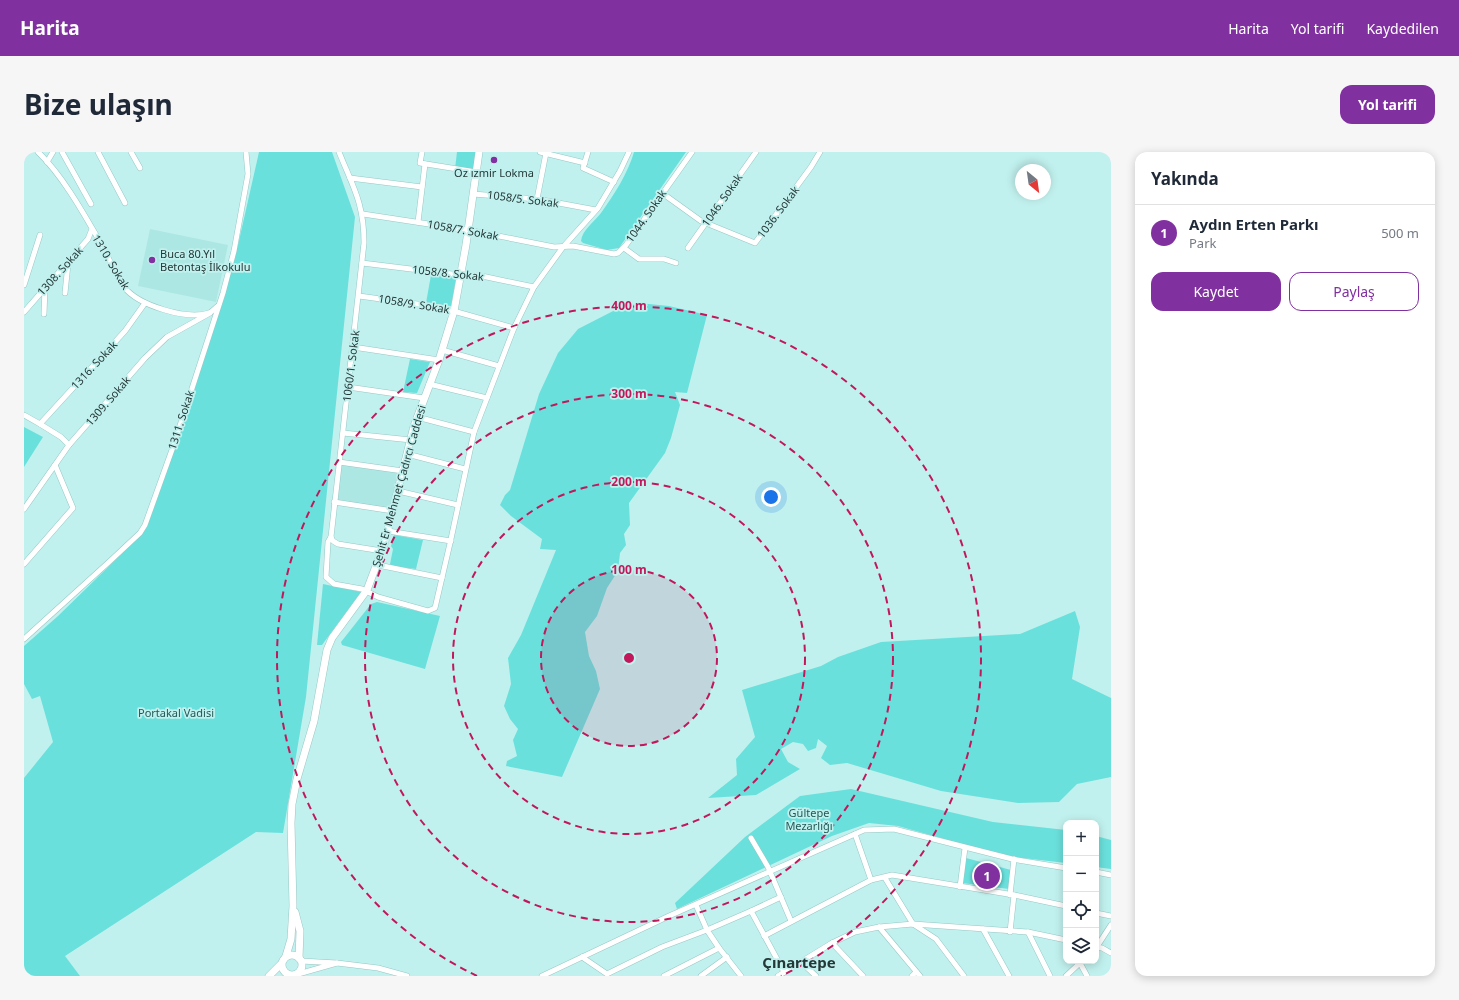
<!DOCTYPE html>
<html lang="tr">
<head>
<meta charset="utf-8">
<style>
  body { margin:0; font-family:"Noto Sans",sans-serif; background:#f6f6f7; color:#1f2937 }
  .controls { position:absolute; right:12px; bottom:12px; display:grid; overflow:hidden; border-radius:8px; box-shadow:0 2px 10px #0003 }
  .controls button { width:36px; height:36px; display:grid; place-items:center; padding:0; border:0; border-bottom:1px solid #e0e1e3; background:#fff; color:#1f2937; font:20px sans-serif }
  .compass { position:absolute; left:991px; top:12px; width:36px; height:36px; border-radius:50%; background:#fff; box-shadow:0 2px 10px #0003; rotate:151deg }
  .you { position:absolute; left:747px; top:345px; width:14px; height:14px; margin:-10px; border:3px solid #fff; border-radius:50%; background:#1a73e8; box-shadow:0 0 0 6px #1a73e833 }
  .badge { display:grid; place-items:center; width:26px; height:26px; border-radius:50%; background:#8130a0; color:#fff; font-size:13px; font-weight:700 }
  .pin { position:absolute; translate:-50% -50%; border:2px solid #fff; box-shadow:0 1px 4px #0006 }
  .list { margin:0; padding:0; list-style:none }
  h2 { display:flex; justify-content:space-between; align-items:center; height:52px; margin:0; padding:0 16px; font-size:17px }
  h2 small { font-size:13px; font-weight:400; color:#747a83 }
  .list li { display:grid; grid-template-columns:26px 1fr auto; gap:12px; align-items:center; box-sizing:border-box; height:56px; padding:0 16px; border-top:1px solid #e0e1e3 }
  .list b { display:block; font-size:15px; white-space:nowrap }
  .list p { margin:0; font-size:13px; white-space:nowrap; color:#747a83 }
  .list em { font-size:13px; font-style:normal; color:#747a83 }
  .actions { display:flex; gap:8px; padding:12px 16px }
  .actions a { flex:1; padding:9px 0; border:1px solid #8130a0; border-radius:12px; text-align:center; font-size:14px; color:#8130a0 }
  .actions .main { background:#8130a0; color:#fff }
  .icon { flex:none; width:22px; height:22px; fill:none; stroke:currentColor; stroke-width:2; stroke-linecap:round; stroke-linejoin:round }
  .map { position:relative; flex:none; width:1087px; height:824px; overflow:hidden; border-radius:12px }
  header { display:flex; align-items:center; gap:24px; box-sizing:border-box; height:56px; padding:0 20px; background:#8130a0; color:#fff }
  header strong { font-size:19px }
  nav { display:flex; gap:22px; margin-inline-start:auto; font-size:14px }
  .intro { display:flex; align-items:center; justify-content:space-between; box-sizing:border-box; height:96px; padding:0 24px }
  h1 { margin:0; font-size:28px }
  .button { padding:10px 18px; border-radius:12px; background:#8130a0; color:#fff; font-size:14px; font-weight:700 }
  main { display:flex; gap:24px; padding:0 24px }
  aside { flex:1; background:#fff; border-radius:12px; box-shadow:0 2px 10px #0003 }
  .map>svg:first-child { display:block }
  .built { fill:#ade7e4 }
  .green { fill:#6ae0dc }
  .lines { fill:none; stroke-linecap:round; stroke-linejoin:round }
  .street-casing { stroke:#97c7c4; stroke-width:6 }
  .secondary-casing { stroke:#97c7c4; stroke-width:8 }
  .street { stroke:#fff; stroke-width:5 }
  .secondary { stroke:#fff; stroke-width:7 }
  .ring { fill:none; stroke:#c2185b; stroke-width:2; stroke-dasharray:7 5 }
  .poi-dot { fill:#8130a0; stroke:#c1f1ee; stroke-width:1.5 }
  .labels { text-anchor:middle; stroke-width:3.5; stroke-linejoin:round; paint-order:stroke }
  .poi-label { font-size:11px; fill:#243837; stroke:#c1f1ee }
  .street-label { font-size:11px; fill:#243837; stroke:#c1f1ee }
  .park-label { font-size:11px; fill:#215a58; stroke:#c1f1ee }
  .district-label { font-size:15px; font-weight:bold; fill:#243837; stroke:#c1f1ee }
  .centre { fill:#c2185b; stroke:#c1f1ee; stroke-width:2 }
  .ring-label { font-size:12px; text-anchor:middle; font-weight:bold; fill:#c2185b; stroke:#c1f1ee; stroke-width:3.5; stroke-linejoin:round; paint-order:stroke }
</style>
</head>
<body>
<header>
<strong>Harita</strong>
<nav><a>Harita</a><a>Yol tarifi</a><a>Kaydedilen</a></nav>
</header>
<div class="intro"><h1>Bize ulaşın</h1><a class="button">Yol tarifi</a></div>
<main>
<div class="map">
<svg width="1087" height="824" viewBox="0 0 1087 824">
  <rect width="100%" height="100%" fill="#c1f1ee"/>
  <g class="built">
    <path d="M126,77l78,16 -12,57 -78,-16z"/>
    <path d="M316,312l59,9 -8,36 -54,-9z"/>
  </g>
  <g class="green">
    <path d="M235,0h73l23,65 -49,480 -23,136 -27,-1 -191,124 15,20h-56v-198l29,-36 -13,-46 -8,3 -8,-15v-38l34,-30 85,-83 95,-288z"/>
    <path d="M433,0h19l-2,19 -19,-2z"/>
    <path d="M610,0h52l-67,96 -12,2 -24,-7 -2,-2c1,-11 14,-20 20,-28 13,-18 27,-40 33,-61z"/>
    <path d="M407,123l25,3 -5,28 -25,-3z"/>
    <path d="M615,151l30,3 38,9 -20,78 -12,-1 5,13 -9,33 -6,15 -36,50 1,22 -6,9 2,11 -6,8 -2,18 -11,17 -10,28 -12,16 4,24 7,15 4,18 -38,88 -56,-11 1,-5 10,-5 -4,-16 5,-11 -8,-10 -6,-13 7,-22 -3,-26 13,-23 35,-85 -16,-1 2,-10 -31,-23 -11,-11 5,-10 5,-5 29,-96 19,-41 20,-24 39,-20z"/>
    <path d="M386,207l20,3 -13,31 -14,-1z"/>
    <path d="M0,275l19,10 -19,30z"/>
    <path d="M370,383l29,5 -7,29 -24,-3 -2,-2 3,-15 -2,-3z"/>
    <path d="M299,432l38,8 -39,53h-5z"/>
    <path d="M353,450l63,14 -15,53 -83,-24 -1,-3 30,-38z"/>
    <path d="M1051,459l5,16 -8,52 39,19v79l-34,7 -18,18 -41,1 -77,-12 -94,-28 -17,2 -9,-7 6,-12 -9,-7 -2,9 -8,3 -5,-7 -10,-2 -12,7 7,13 12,7 -44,26 -48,3 29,-23 -1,-16 19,-22 -13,-47 79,-24 17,-9 43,-15 139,-8z"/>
    <path d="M827,637l142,33 73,8v33l-61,-7 -107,-30 -29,-3 -37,13 -155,73 -2,-6 70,-66 55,-41z"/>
    <path d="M1072,684l15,4v29l-15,-2z"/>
    <path d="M942,706l45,12 -2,19 -47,-6z"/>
  </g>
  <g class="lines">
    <defs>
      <g id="street">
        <path d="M14,0c26,25 47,64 65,95 7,13 12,29 21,40 15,19 63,33 85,26 3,-1 6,-5 9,-7"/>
        <path d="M38,0l29,52"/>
        <path d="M74,0l27,51"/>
        <path d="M107,0l9,16"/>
        <path d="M315,0c14,35 25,51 25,91l-33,294 -3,5 -2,35 8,7 28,5 16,8 50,14 7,-3 16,-69 23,-107 40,-104 20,-41 29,-40 35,-39 22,-37 9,-19"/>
        <path d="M398,0l-2,11 56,9"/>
        <path d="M516,0l45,11"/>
        <path d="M564,0l-5,16 31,14"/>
        <path d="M23,10l6,-10"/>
        <path d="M326,26l72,9"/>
        <path d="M638,41l39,28 54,22 56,-76 9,-15"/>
        <path d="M449,42l64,5 59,11"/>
        <path d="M513,47l9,-46"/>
        <path d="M339,62l105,16 86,17 19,-1 41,8 4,-1 8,-8 66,-93"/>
        <path d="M394,70l7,-58"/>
        <path d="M600,96l15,11h25l12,4"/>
        <path d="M664,96l68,-96"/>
        <path d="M338,111l98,12h17l57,12"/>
        <path d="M0,133l16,-50"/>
        <path d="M41,141l3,-29"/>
        <path d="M335,144l80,11 75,21"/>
        <path d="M0,160l64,-73 4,-10"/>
        <path d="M20,162l1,-26"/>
        <path d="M329,195l86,13"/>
        <path d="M418,198l57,16"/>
        <path d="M405,232l58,14"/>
        <path d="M324,235l76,11"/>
        <path d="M0,263l16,9 85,-93 20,-28"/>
        <path d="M393,265l57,15"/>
        <path d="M16,272l21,13 8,8"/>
        <path d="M319,281l68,7"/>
        <path d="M383,302l58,15"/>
        <path d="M315,310l64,9"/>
        <path d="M374,339l60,14"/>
        <path d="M310,350l59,9"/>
        <path d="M0,357l45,-64 76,-87 22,-21 43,-24"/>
        <path d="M364,379l63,10"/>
        <path d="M307,385l2,4 5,3 44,7"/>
        <path d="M0,412l49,-56 -18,-43"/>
        <path d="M354,413l64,13"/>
        <path d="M0,487l85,-77 31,-29 5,-8 28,-78 50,-154 11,-42 14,-77 -2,-22"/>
        <path d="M831,682l16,46"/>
        <path d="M727,686l17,29 23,54"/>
        <path d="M1072,720l15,3"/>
        <path d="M861,726l28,46 23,15 28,37"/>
        <path d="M936,735l5,-39"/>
        <path d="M986,743l4,-36"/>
        <path d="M727,759l30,-14"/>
        <path d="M1072,761l15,3"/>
        <path d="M855,775l41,49"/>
        <path d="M959,777l26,47"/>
        <path d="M986,780l4,-37"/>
        <path d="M1004,780l22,44"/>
        <path d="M740,784l107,-56 21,-5 122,20 52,11"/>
        <path d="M808,791l31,33"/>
        <path d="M1072,795l6,1 9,5"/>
        <path d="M1072,796l15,-23"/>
        <path d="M558,805l25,17 55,-27 45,-17 -11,-25"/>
        <path d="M313,811l41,5 29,8"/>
        <path d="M778,811l14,13"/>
        <path d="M1056,811l7,13"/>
        <path d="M271,823l42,-12 -36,-2"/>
        <path d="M518,824l127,-60 195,-86 30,-1 118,30 54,9"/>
        <path d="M640,824l55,-28"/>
        <path d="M677,824l26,-19"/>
        <path d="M717,824l-22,-28 -12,-18 44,-19 33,61"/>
        <path d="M754,824l54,-33 23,-11 24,-5 34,-3 115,8 38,8"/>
        <path d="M888,824l4,-4"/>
        <path d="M1042,824l16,-15"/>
      </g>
      <g id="secondary">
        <path d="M271,760l5,19 -1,27"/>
        <circle cx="268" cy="813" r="10"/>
        <path d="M262,804l5,-17 2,-33 -2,-83 1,-19 5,-25 17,-58 13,-71 5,-12 35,-48 17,-45 30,-119 25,-66 15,-49 12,-66 13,-93"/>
        <path d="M245,824l12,-12"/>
      </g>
    </defs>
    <use href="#street" class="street-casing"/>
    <use href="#secondary" class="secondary-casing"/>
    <use href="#street" class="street"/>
    <use href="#secondary" class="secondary"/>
  </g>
  <circle cx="605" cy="506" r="88" fill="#c2185b" fill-opacity=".12"/>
  <g class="ring">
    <circle cx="605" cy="506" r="88"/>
    <circle cx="605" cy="506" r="176"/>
    <circle cx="605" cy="506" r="264"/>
    <path d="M453 824A352 352 0 1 1 757 824"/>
  </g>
  <g class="poi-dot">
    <circle cx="470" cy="8" r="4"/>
    <circle cx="128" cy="108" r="4"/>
  </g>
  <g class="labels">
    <g class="poi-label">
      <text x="470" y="25">Oz ızmir Lokma</text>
      <text x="136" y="106" text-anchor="start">Buca 80.Yıl<tspan x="136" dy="13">Betontaş İlkokulu</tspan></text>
    </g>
    <g class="street-label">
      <text transform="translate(499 47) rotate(7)" y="4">1058/5. Sokak</text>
      <text transform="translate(698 48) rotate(-55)" y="4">1046. Sokak</text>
      <text transform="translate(754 60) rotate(-53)" y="4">1036. Sokak</text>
      <text transform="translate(622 64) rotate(-55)" y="4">1044. Sokak</text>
      <text transform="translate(439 78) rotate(10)" y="4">1058/7. Sokak</text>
      <text transform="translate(87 110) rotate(59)" y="4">1310. Sokak</text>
      <text transform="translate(36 119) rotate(-48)" y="4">1308. Sokak</text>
      <text transform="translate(424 121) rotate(6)" y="4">1058/8. Sokak</text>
      <text transform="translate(390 152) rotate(9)" y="4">1058/9. Sokak</text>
      <text transform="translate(70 213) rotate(-47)" y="4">1316. Sokak</text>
      <text transform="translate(327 214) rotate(-83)" y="4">1060/1. Sokak</text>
      <text transform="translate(84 249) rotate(-49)" y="4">1309. Sokak</text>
      <text transform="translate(157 268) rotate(-72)" y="4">1311. Sokak</text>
      <text transform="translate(375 334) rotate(-74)" y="4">Şehit Er Mehmet Çadırcı Caddesi</text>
    </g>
    <g class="park-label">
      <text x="152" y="565">Portakal Vadisi</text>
      <text x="785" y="665">Gültepe<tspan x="785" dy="13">Mezarlığı</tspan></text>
    </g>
    <g class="district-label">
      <text x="775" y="816">Çınartepe</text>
    </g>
  </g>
  <circle cx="605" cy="506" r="6" class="centre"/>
  <g class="ring-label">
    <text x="605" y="158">400 m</text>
    <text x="605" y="246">300 m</text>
    <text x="605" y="334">200 m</text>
    <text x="605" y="422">100 m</text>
  </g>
</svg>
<div class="controls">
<button>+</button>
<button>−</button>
<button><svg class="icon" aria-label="locate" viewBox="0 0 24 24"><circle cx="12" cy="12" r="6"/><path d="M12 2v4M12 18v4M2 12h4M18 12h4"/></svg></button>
<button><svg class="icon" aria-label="layers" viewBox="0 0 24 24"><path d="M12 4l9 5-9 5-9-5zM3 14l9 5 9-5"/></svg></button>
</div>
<svg class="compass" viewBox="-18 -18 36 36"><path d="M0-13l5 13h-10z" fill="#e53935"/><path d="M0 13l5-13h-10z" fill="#747a83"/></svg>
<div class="you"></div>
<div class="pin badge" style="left:963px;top:724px">1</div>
</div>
<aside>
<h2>Yakında<small></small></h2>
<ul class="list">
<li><span class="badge">1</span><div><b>Aydın Erten Parkı</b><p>Park</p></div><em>500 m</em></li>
</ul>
<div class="actions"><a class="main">Kaydet</a><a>Paylaş</a></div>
</aside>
</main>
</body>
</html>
